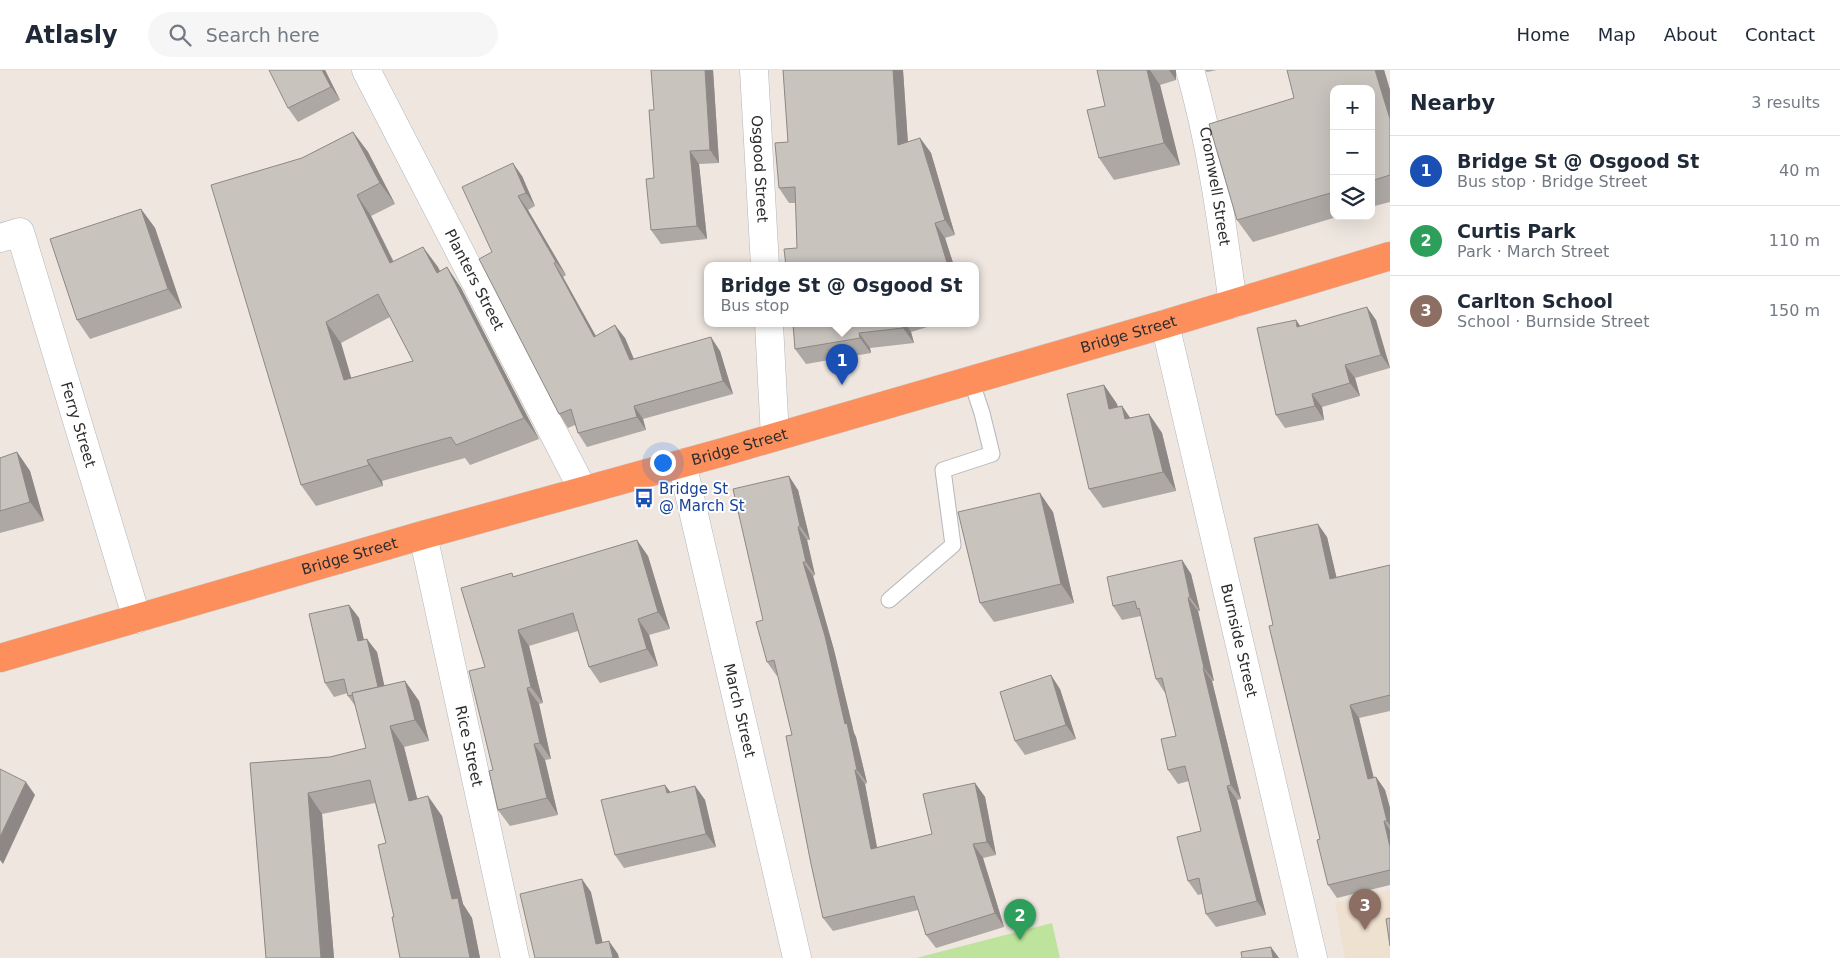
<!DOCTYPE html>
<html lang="en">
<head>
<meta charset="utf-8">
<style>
  body { margin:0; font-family:"DejaVu Sans",sans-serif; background:#f6f6f7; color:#1f2937 }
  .controls { position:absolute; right:15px; top:15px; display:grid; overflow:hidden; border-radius:10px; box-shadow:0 5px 20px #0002 }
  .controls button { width:45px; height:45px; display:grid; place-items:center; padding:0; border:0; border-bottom:1px solid #e0e1e3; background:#fff; color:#1f2937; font:25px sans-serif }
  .you { position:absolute; left:662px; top:392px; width:18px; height:18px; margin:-12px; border:4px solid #fff; border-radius:50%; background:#1a73e8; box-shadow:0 0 0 8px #1a73e833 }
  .badge { display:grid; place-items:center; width:32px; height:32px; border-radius:50%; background:#4278f8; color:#fff; font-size:16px; font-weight:700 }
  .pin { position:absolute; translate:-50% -41px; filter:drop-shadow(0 1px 2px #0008) }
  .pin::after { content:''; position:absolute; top:26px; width:18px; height:15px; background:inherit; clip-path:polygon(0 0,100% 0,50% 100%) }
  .popup { position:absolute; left:704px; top:192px; width:275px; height:65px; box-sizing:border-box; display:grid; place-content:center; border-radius:10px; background:#fff; filter:drop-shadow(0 1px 4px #0005); font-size:16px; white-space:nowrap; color:#747a83 }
  .popup b { font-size:19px; color:#1f2937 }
  .popup::after { content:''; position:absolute; left:50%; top:100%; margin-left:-10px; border:10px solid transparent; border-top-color:#fff }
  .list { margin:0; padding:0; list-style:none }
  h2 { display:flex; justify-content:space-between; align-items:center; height:65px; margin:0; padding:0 20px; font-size:21px }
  h2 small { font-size:16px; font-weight:400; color:#747a83 }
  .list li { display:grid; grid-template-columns:32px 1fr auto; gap:15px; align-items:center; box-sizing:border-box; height:70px; padding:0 20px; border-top:1px solid #e0e1e3 }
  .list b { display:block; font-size:19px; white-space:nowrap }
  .list p { margin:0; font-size:16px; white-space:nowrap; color:#747a83 }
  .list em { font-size:16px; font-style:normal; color:#747a83 }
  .icon { flex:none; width:28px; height:28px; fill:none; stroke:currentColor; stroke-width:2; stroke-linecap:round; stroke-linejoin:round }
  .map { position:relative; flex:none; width:1390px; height:888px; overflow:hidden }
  header { display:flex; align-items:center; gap:30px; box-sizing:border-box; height:70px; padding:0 25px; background:#fff; border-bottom:1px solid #e0e1e3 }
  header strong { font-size:24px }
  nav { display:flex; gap:28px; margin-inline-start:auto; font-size:18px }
  .search { width:350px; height:45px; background:#f6f6f7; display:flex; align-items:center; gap:12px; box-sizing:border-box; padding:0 18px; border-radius:28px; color:#747a83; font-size:19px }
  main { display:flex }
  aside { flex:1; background:#fff }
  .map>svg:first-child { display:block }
  .education { fill:#efe1cf }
  .green { fill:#bde39d }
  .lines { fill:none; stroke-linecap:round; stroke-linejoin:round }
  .lane-casing { stroke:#b2b6bf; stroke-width:17 }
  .street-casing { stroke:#b2b6bf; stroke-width:29 }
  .highway-casing { stroke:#c8c8c8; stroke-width:29 }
  .lane { stroke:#fff; stroke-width:15 }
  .street { stroke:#fff; stroke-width:28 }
  .highway { stroke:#fc8f5b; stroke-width:28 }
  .wall { fill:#ada8a3; fill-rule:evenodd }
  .shaded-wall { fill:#8d8885 }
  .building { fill:#c9c3be; stroke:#8d8885; fill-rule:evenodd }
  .labels { text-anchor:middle; stroke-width:4; stroke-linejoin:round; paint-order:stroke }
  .street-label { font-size:15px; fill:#2c2c2c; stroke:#fff }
  .transit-label { font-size:15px; fill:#164399; stroke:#fff; text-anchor:start }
</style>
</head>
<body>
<header>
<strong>Atlasly</strong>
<div class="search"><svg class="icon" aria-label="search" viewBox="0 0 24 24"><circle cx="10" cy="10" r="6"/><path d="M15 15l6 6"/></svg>Search here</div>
<nav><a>Home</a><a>Map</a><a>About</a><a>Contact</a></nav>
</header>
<main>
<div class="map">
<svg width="1390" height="888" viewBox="0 0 1390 888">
  <rect width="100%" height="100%" fill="#eee6df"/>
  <path class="education" d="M1390,820v68h-45l-10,-55z"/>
  <path class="green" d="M1052,853l8,35h-144z"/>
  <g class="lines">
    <defs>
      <path id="lane" d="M889,530l64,-55 -10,-75 49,-16 -10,-41 -11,-33"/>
      <g id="street">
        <path id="s1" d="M366,0l217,420"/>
        <path id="s2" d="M754,0l11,196"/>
        <path id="s3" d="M1190,0c22,77 32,155 43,234"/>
        <path id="s4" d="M0,168l20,-6 117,387"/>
        <path d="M769,254l6,113"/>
        <path id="s5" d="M1165,254l148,634"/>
        <path id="s6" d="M682,393l115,495"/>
        <path id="s7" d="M423,465l92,423"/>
      </g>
      <g id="highway">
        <path id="s8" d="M0,588l423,-123 304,-84 438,-127 225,-68"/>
      </g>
    </defs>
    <use href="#lane" class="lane-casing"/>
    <use href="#street" class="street-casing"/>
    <use href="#highway" class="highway-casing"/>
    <use href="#lane" class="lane"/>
    <use href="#street" class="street"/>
    <use href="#highway" class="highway"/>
  </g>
  <g class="wall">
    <path d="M325,0l15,30 -42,22 -10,-14z"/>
    <path d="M713,0l6,93 -20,1 8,75 -46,5 -10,-14 3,-52v-68z"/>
    <path d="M783,0h120l5,72 12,-4 11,15 24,82 -10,3 9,28h-168l11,-18 -1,-45h-7l-10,-15 9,-46z"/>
    <path d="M1097,0h79v10l-16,5 20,80 -66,15 -15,-22 6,-52z"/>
    <path d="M1205,0h12l-10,2z"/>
    <path d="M1384,0l6,20v112l-19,5v-118h-37v127h6l-87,26 -16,-22 57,-122z"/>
    <path d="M353,62l15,20 27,52 -24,12 23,46 29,-15 17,24 7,-4 14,21 78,151 -69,26 -5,-7 -83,23 1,5 -67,20 -15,-21 1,-327zM390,247l23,44 -62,17 -10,-35z"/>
    <path d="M522,106l13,30 -7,4 38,65 -3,2 33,59 29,2 9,21 86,-8 13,43 -90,25 3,11 -59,17 -9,-14 -3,-8 -7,3 -9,-14 -67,-162z"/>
    <path d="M141,139l14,19 27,80 -92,31 -13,-19z"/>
    <path d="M1296,250l4,6 76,-6 14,48 -35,10 5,18 -38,11 2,13 -39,8 -9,-13z"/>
    <path d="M793,254h144l-26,8 3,11 -44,5 1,5 -65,11 -11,-15z"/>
    <path d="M1104,315l13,19 1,3 4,-1 8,12 19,-4 13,19 14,58 -73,17 -14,-19z"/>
    <path d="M17,382l13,19 14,50 -44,12v-75z"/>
    <path d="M798,420l12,50h-3l8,35 -2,1 21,74 20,83 2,4 11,46 -2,1 12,64 55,-14 43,-51 10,14 11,58 -13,3 21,69 -68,21 -10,-13 -8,-25 -85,21 -10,-13 -31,-183 -14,-60 -1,1 -10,-14 -4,-42z"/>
    <path d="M1053,442l21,91 -80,19 -14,-19z"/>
    <path d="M1327,467l9,40 54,-12v146l-31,7 15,60 2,-1 9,13 5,18v77l-53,13 -9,-13 -8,-46 -47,-214z"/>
    <path d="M648,486l22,73 -21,6 9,31 -58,17 -11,-16 -11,-36 -49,15 14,57 -4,1 12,55 -6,1 13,55 -48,11 -12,-16 -5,-40 -8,-103 29,-91z"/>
    <path d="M1182,490l9,14 9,37h-2l16,70h-2l29,118 -4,1 29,115 -50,12 -10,-13 -4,-20 -4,1 -10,-14 13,-50 -12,-50 -11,3 -10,-14 8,-34 -10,-44 -1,1 -9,-14 -15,-63 -19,4 -9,-14z"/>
    <path d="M349,535l10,13 5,22 13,12 7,34 21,-5 14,20 10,40 -25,6 13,52 25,17 21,88 9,14 8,40h-80l-6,-41 -8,-74 -11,-40 -53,11 12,144h-68l-16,-195 80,-6 36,-9 -10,-41 -8,-11v-3l-14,4 -9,-14z"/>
    <path d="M1060,619l16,50 -51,16 -10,-14z"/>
    <path d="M695,716l10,14 11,47 -92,21 -9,-13 56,-63z"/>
  </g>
  <g class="shaded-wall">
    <path d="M322,0h3l15,30 -9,-13z"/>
    <path d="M705,0h8l6,93 -9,-13z"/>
    <path d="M893,0h10l6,90 -11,-15z"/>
    <path d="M1147,0h3l10,15 20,80 -16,-22z"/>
    <path d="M1169,0h7v10z"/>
    <path d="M1375,0h9l6,20v29z"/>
    <path d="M353,62l15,20 27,52 -15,-21z"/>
    <path d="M920,68l11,15 24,82 -10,-15z"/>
    <path d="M690,81l9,13 8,75 -10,-13z"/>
    <path d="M513,93l9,13 13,30 -9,-13z"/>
    <path d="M357,125l14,21 33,68 -14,-21z"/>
    <path d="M518,126l10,14 38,65 -10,-13z"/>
    <path d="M141,139l14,19 27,80 -14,-19z"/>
    <path d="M935,153l10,15 9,28h-6z"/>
    <path d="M423,177l15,20 13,27 -14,-21z"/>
    <path d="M554,193l9,14 41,74 -10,-14z"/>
    <path d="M447,197l14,21 78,151 -15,-21z"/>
    <path d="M1367,237l9,13 14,48 -9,-13z"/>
    <path d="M1296,250l9,13 -8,-6z"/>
    <path d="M326,252l15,21 17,58 -14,-21z"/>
    <path d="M902,254h4l5,8 3,11 -11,-15z"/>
    <path d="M615,255l10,13 15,36 -10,-14z"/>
    <path d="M859,263l11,15 1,5 -11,-15z"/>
    <path d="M711,267l9,14 13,43 -10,-13z"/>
    <path d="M1345,295l10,13 5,18 -10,-13z"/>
    <path d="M1104,315l13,19 5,24 -13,-19z"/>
    <path d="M1312,324l10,13 2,13 -9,-14z"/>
    <path d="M634,336l9,13 3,11 -9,-13z"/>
    <path d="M1122,336l13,19 -10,-6z"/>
    <path d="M1149,344l13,19 14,58 -13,-19z"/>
    <path d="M17,382l13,19 14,50 -14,-19z"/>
    <path d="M367,390l15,21 1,5 -14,-21z"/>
    <path d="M789,406l9,14 12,50 -10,-14z"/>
    <path d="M1040,423l13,19 21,91 -13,-19z"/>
    <path d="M1318,454l9,13 13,55 -10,-13z"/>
    <path d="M798,457l9,13 8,35 -9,-13z"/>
    <path d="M637,470l11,16 22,73 -12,-17z"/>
    <path d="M1182,490l9,14 9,37 -10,-14z"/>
    <path d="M803,492l10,14 21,74 20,83 2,4 11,46 -10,-13z"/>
    <path d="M1188,528l10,13 16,70 -10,-13z"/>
    <path d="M349,535l10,13 8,36 -9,-13z"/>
    <path d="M638,549l11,16 9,31 -11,-17z"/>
    <path d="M518,560l11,16 14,57 -12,-16z"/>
    <path d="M367,569l10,13 11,50 -10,-13z"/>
    <path d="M1203,598l9,13 29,118 -10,-14z"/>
    <path d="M1051,605l9,14 16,50 -10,-14z"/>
    <path d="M405,611l14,20 10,40 -14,-21z"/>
    <path d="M527,618l12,16 12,55 -11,-16z"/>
    <path d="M1350,635l9,13 18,74 -9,-13z"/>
    <path d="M390,656l14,21 19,74 -14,-20z"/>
    <path d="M534,674l11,16 13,55 -11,-17z"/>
    <path d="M855,700l10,14 15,79 -9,-14z"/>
    <path d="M1376,707l9,13 5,18v17l-3,-4z"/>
    <path d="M26,712l9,13 -32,69 -3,-4v-23z"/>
    <path d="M975,713l10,14 11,58 -9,-13z"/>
    <path d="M665,715l10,13 -8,-5z"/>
    <path d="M695,716l10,14 11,47 -10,-13z"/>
    <path d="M1227,716l10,14 29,115 -9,-14z"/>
    <path d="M308,723l14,21 12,144h-13z"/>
    <path d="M428,726l14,20 21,88 9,14 8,40h-10l-18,-59z"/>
    <path d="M1384,751l6,9v17z"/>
    <path d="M973,774l10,14 21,69 -9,-14z"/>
    <path d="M582,809l9,13 15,65 -10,-13z"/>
    <path d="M609,871l9,13 1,4h-6z"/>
    <path d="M1271,877l8,11h-6z"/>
  </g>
  <g class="building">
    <path d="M269,0h53l9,17 -43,21z"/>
    <path d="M651,0h54l5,80 -20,1 7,75 -46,4 -5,-51 8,-1 -5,-68h5z"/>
    <path d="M783,0h110l5,75 22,-7 25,82 -10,3 13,43h-162l-2,-17 13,-1 -2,-61 -16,1 -4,-45 13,-1z"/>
    <path d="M1097,0h50l17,73 -65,15 -12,-48 18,-4z"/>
    <path d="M1287,0h88l15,49v56l-19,6v-92h-37v103l-97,28 -28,-96 85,-26z"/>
    <path d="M353,62l27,51 -23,12 33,68 33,-16 14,26 10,-6 77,151 -68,27 -5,-8 -84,23 2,5 -68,20 -90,-300 91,-27zM378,224l35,67 -69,19 -18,-58z"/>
    <path d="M513,93l13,30 -8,3 38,66 -2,1 40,74 21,-12 15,35 81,-23 12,44 -89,25 3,11 -59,16 -7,-24 -12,5 -80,-155 13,-7 -30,-65z"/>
    <path d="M141,139l27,80 -91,31 -27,-81z"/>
    <path d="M1367,237l14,48 -36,10 5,18 -38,11 3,12 -39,9 -19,-87 39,-8 1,7z"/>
    <path d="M793,254h109l1,4 -44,5 1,5 -65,11z"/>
    <path d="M1104,315l5,24 13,-3 3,13 24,-5 14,58 -74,17 -22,-95z"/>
    <path d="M17,382l13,50 -30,9v-53z"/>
    <path d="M789,406l11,50 -2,1 8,35h-3l22,74 20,88 2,-1 10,47h-2l16,79 61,-15 -9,-40 52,-11 12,59 -14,2 22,69 -69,22 -12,-39 -91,22 -12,-54 -25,-128 6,-1 -18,-75 -7,2 -11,-40 7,-2 -30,-131z"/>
    <path d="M1040,423l21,91 -81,19 -22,-91z"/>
    <path d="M1318,454l12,55 60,-14v130l-40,10 18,74 8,-2 11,44h-3l6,26v23l-62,15 -11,-45 3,-1 -51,-213 4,-1 -19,-87z"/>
    <path d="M637,470l21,72 -20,7 9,30 -58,18 -16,-54 -55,17 13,57 -4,1 13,55 -6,1 13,54 -49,12 -9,-39 4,-1 -24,-99 16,-4 -24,-79 51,-15 1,4z"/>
    <path d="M1182,490l8,37 -2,1 16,70h-1l28,117 -4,1 30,115 -51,13 -7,-36 -11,3 -11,-44 24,-6 -16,-65 -17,4 -7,-31 15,-3 -14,-58 -6,1 -17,-71 -2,1 -2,-8 -22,5 -6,-29z"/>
    <path d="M349,535l9,36 9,-2 11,48 -26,6 1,2 -5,1 -4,-17 -19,4 -16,-69z"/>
    <path d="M1051,605l15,50 -51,16 -15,-49z"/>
    <path d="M405,611l10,39 -25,6 19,75 19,-5 24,103 6,-1 12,60h-70l-8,-41h2l-16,-72 8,-2 -16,-63 -62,13 13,165h-55l-16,-195 80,-6 36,-9 -14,-55z"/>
    <path d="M0,699l26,13 -26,55z"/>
    <path d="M665,715l2,8 28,-7 11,48 -91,21 -14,-55z"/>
    <path d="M582,809l14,65 13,-3 4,17h-78l-15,-64z"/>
    <path d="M1390,848v28l-4,-27z"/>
    <path d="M1271,877l2,11h-31l-1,-6z"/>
  </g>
  <defs>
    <symbol id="bus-bare" viewBox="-9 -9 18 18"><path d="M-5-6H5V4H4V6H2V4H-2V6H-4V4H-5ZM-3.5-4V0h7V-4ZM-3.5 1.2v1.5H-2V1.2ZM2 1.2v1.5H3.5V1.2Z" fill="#1a4fb4" stroke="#fff" stroke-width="2.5" paint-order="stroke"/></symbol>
  </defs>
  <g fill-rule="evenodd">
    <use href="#bus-bare" x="630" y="414" width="28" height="28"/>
  </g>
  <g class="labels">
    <g class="street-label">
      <text dy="5" stroke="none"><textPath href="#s2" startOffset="99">Osgood Street</textPath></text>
      <text dy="5" stroke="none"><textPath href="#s3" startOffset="119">Cromwell Street</textPath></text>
      <text dy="5" stroke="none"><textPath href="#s1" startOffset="236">Planters Street</textPath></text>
      <text dy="5" stroke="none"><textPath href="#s8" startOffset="1174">Bridge Street</textPath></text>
      <text dy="5" stroke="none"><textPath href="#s4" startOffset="222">Ferry Street</textPath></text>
      <text dy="5" stroke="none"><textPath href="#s8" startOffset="769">Bridge Street</textPath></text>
      <text dy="5" stroke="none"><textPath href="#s8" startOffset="364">Bridge Street</textPath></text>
      <text dy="5" stroke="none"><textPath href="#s5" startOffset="325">Burnside Street</textPath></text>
      <text dy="5" stroke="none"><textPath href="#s6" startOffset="254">March Street</textPath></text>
      <text dy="5" stroke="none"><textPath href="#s7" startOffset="216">Rice Street</textPath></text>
    </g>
    <g class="transit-label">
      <text x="659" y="424">Bridge St<tspan x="659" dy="17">@ March St</tspan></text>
    </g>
  </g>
</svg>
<div class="controls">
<button>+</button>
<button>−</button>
<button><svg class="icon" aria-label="layers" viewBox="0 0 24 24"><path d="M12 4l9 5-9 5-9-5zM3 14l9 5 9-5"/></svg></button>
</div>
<div class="you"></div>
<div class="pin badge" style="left:842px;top:315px;background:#1a4fb4">1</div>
<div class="popup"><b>Bridge St @ Osgood St</b>Bus stop</div>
<div class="pin badge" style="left:1020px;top:870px;background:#2e9e5b">2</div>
<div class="pin badge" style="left:1365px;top:860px;background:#8d6e63">3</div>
</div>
<aside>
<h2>Nearby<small>3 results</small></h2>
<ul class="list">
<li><span class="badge" style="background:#1a4fb4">1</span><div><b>Bridge St @ Osgood St</b><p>Bus stop · Bridge Street</p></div><em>40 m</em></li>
<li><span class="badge" style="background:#2e9e5b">2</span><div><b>Curtis Park</b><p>Park · March Street</p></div><em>110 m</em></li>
<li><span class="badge" style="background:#8d6e63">3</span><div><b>Carlton School</b><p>School · Burnside Street</p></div><em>150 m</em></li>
</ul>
</aside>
</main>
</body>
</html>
